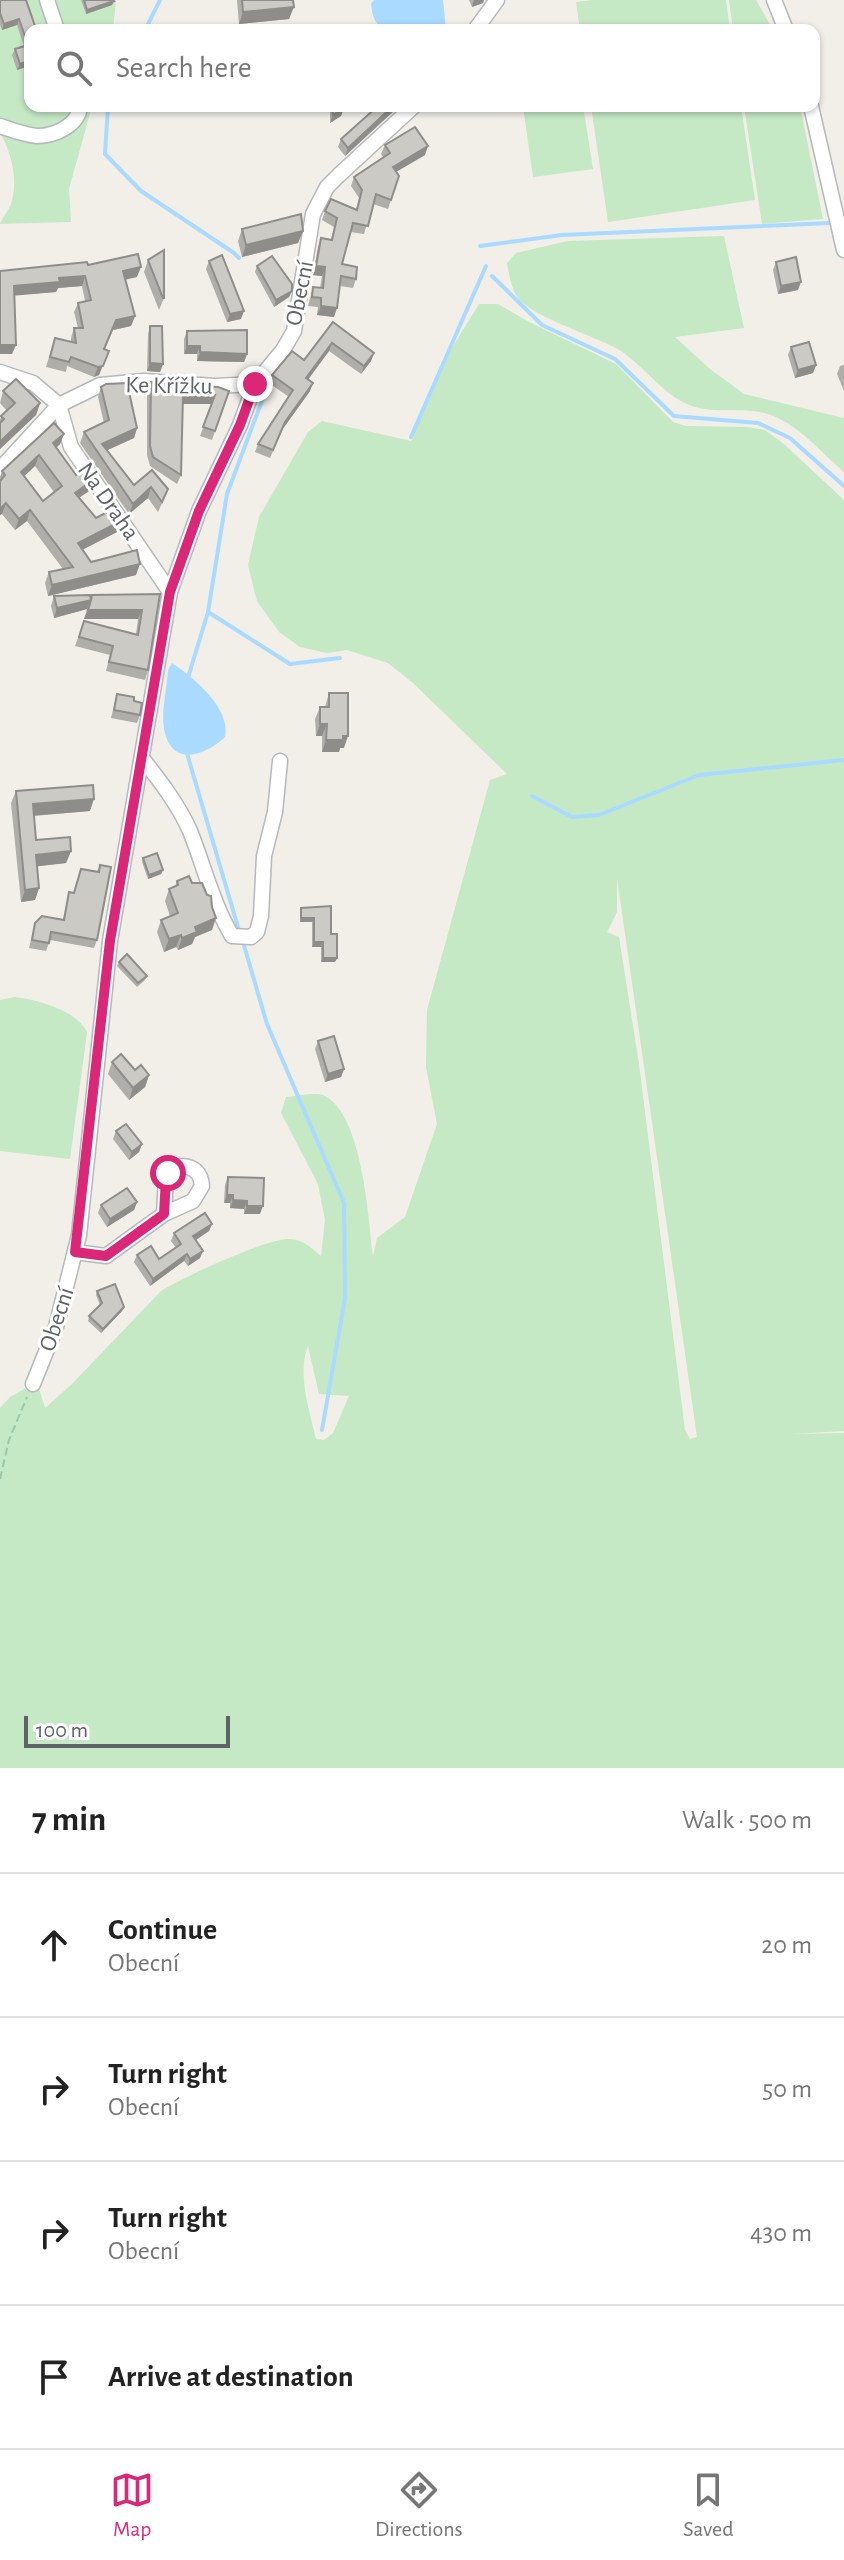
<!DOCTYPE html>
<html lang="en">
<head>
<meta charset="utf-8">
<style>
  body { margin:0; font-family:"Alegreya Sans",sans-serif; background:#f6f6f6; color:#222 }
  .scale { position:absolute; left:24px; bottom:20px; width:206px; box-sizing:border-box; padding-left:8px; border:4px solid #5f6368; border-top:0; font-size:22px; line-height:28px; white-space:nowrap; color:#5f6368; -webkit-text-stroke:6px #fff; paint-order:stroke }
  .stop { position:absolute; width:24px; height:24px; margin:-18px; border:6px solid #db2777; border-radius:50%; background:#fff }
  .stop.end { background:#db2777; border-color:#fff; box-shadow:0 2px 8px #0008 }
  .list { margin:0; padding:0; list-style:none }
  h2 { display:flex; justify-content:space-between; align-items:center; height:104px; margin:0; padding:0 32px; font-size:34px }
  h2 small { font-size:26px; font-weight:400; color:#767676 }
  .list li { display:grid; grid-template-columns:52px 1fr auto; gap:24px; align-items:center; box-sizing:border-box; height:144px; padding:0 32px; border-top:2px solid #e0e0e0 }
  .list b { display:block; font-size:30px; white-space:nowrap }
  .list p { margin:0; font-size:26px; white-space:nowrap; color:#767676 }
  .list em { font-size:26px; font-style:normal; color:#767676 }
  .icon { flex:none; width:44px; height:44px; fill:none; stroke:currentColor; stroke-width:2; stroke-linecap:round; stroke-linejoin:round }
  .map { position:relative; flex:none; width:844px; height:1768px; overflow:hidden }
  .search { position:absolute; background:#fff; box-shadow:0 2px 6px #0004; left:24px; right:24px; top:24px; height:88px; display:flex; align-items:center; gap:20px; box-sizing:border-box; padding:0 28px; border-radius:16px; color:#767676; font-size:30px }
  .sheet { height:680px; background:#fff }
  nav { display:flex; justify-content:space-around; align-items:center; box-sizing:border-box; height:112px; border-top:2px solid #e0e0e0; background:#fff; font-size:22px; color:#767676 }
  nav a { display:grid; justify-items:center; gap:4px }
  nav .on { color:#db2777 }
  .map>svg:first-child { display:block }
  .green { fill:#c5e8c5; fill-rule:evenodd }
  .water { fill:#aadaff }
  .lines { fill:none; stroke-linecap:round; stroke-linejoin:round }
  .stream { stroke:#aadaff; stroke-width:4 }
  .minor-casing { stroke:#b5b8bc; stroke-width:17 }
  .path { stroke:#9cc7a9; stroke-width:2; stroke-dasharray:8 4; stroke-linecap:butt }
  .minor { stroke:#fff; stroke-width:14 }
  .wall { fill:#afaea9; fill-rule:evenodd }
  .shaded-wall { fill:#8f8d8a }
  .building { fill:#cccac5; stroke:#8f8d8a; stroke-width:2; fill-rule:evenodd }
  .route { stroke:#db2777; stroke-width:10 }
  .labels { text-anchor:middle; stroke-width:6; stroke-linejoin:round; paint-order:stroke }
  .street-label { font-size:24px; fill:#5f6368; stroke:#fff }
</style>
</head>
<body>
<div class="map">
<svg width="844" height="1768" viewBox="0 0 844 1768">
  <rect width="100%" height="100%" fill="#f1efe8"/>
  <g class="green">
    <path d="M0,0h116l-3,30h-83v76h62l-23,83 2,33 -71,2c3,-8 10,-15 12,-23 6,-24 -1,-48 -12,-69z"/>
    <path d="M592,0h134l4,30h-150l-4,-28z"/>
    <path d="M729,0h27l17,30h-40z"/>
    <path d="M523,106h60l10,63 -60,8z"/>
    <path d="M591,106h150l14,94 -147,22z"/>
    <path d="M744,106h56l23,113 -61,5z"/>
    <path d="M724,236l20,92 -69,9 35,32 34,25 100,24v54c-21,-18 -41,-42 -66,-54 -27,-13 -52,-4 -79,-10 -34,-7 -54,-44 -83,-60 -22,-12 -85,-32 -98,-50 -7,-10 -9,-24 -11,-35l9,-10 52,-12z"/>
    <path d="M479,304h19l31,18 87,42 57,58 13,4 60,1 19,3 20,15 59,55v931l-52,3 52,-1v335h-844v-360l10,-11 23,-13 6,5 6,19 27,-24 89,-93c20,-13 107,-53 128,-52 14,0 22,9 32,17l4,-36 -7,-36 -37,-71 5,-16c10,-1 28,-5 37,-2 40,18 45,123 50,161l4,-18 28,-21 32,-93 -11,-57 1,-57 63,-230 17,-6 -94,-91 -25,-20 -41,-13 -20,3 -27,-6 -21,-15 -22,-31 -9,-36 11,-48 49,-85 14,-11 89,20 42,-95zM617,878l80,559 -7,2 -5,-9 -46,-366 -20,-127 -12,-5 10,-20zM308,1346l11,48 30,2 -16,37 -9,7 -8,-1c-7,-29 -19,-66 -8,-93z"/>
    <path d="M15,997c23,3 61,13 72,35l-17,127 -70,-8v-151z"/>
  </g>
  <g class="water">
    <path d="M374,0h69l3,30h-60c-11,-4 -14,-15 -15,-26z"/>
    <path d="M172,663c22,15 59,45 53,74 -18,17 -51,31 -60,-4 -5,-18 2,-44 3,-63z"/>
  </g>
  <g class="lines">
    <g class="stream">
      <path d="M145,30l15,-30"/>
      <path d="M108,106l-3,48 36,37 93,62 5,5"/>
      <path d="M480,246l82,-11 268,-12"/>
      <path d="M492,276l50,49 73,34 59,57 84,7 32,15 54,48"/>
      <path d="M263,398l-36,96 -19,118 82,52 50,-6"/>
      <path d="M411,437l75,-171"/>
      <path d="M187,681l21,-69"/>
      <path d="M186,750l54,184"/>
      <path d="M532,796l40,21 27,-2 100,-40 145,-15"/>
      <path d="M243,942l24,82 77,179 1,95 -23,132"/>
    </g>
    <defs>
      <g id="minor">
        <path d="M47,0l10,30"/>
        <path d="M774,0l12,30"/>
        <path d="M475,30l22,-30"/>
        <path d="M811,106l33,144"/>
        <path d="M0,126c12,4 25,9 37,10 18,0 42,-11 43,-30"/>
        <path d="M0,372l33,11 26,22"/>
        <path d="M59,405l12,42 99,145"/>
        <path d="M0,469l59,-64 41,-20 44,-4 71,5 40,-2"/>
        <path d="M142,758c18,23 36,46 48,73 14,35 23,73 42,105l19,1 6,-5 4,-16 3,-60 11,-44 5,-51"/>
        <path d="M75,1252l31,4 58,-42 29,-13 9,-15c-1,-12 -7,-19 -20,-20l-10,3 -6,9 -2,36"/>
        <path d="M33,1384l23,-57 23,-92 31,-294 60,-349 29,-81 41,-86 15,-41 28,-34 11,-19 19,-117 14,-27 12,-12 75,-69"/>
      </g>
    </defs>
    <use href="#minor" class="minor-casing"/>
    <path class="path" d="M0,1479l9,-39 18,-43"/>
    <use href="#minor" class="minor"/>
  </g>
  <g class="wall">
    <path d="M0,0l30,30v46l-4,-9 -9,3 -5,-15 3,-6 9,-3 -7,-21 -15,5 -2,-5z"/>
    <path d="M81,0h32l1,1 -2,4 -26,9z"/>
    <path d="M237,0h56l-4,19 -50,5z"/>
    <path d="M469,0h15l-1,3 -11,4z"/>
    <path d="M330,106h14l-3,10 -11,7z"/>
    <path d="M372,106h25l-1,3 -51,47 -7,-9 3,-8 33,-30z"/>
    <path d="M385,145l40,10 -29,17 3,4 -11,33 -15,-5 -9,30 -13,-2 -9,32 14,15 -3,9 -13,-2 -6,31 -17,-2 1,-8 -10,-1 5,-19 7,1 2,-12 -9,-1 5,-28 3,-9 10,2 3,-13 -12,-7 3,-9 31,-1 3,-12 -8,-12 3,-9 29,-20 -2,-3z"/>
    <path d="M242,229l61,2 -5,12 -56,14 -4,-16z"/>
    <path d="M148,260l16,38 -5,12 -15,-38z"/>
    <path d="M209,261l32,58 -14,3 -21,-53z"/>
    <path d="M776,262l22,28 -20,4 -5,-24z"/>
    <path d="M88,265l49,12 -12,2 10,37 -4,10 -18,4 -8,19 -6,26 -5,2 -27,-11 -1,6 -20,-5 9,-29 16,4v-4l3,-10h4l-4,-16 4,-9 7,-2 -3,-15 -24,2 -2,4 -42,3 -2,59 -12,-83z"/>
    <path d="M257,266l35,25 -3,6 -15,10 -19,-35z"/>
    <path d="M333,322l41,31 -3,8 -10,13 -32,-23 -21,29 2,11 -28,39 -12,28 -15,-6 3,-8 31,-47 -20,-14 3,-8 32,-15z"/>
    <path d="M150,326l13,38 -3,8 -13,-1 1,-37z"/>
    <path d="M187,331l60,23 -3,8 -47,-1v-7h-13v-15z"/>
    <path d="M791,347l25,18 -3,8 -18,5 -7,-23z"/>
    <path d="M844,365v26l-7,-17 3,-8z"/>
    <path d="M151,382l78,9 -17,49 -12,-4 12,-32h-29l-2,71 -4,9 -27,-18 -3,-11v-64z"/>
    <path d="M101,387l36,41 -3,10 -27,12 27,35 18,-15 12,29 -6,13 -10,-14 -19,16 -49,-71 4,-11 20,-9 -6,-26z"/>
    <path d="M3,391l37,12 -4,12 -36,34v-29l1,-4 6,-5 -7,-8z"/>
    <path d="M64,434l-4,10 -4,4 20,27 17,5 -4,11 -10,7 17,20 21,14 -35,18 9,12 45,13 -88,21 -3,-13 4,-11 14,-3 -36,-48 -12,9 -13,-16 -2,1v-38l2,-6zM35,466l19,26 -11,9 -19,-25z"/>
    <path d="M160,594l-12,76 -3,10 -39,-9 4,-16 -35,-9 9,-25 52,13 2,-15h-54l3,-10 -33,9 -3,-12 3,-10 37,4z"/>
    <path d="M329,693l15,55h-4l-1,4h-17v-16h-6l-1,-17 5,-12h5z"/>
    <path d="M117,694l17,7 6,14 -3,8 -26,-5z"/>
    <path d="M16,791l74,20 -56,5 2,24 35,11 -5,12 -29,3 2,22 -4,12 -14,2 -10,-99z"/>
    <path d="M143,858l20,12 -2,4 -13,5 -6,-17z"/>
    <path d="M100,865l-3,75 -3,8 -44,-8 -4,11 -17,-3 6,-25 28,-3 6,-28 4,1 24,-21z"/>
    <path d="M177,881l35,49 -17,7 -3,7 -14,6 -2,-3 -12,5 -7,-20 4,-12 9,-4 -5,-15 4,-12 6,-2z"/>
    <path d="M301,908l30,26 6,24 -2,4h-14v-15h-9v-25h-12v-10z"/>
    <path d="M119,962l28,14 -2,4 -8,7 -20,-21z"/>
    <path d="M318,1041l26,28 -3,8 -16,5 -10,-33z"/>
    <path d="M112,1062l37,13 -4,12 -16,13 -21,-26z"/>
    <path d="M116,1131l26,13 -3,8 -10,8 -16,-21z"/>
    <path d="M228,1177l32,37h-16v-5l-14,-1v-5h-6l1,-18z"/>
    <path d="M137,1202l-3,8 -27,17 -9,-14 3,-8z"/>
    <path d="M212,1224l-3,7 -13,9 4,18 -12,8 -4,-5 -34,25 -16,-24 3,-7 22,4 17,-11 -5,-7 3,-8z"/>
    <path d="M97,1291l27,16 -2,4 -21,22 -13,-12 1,-5 11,-11 -4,-10z"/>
  </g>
  <g class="shaded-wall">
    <path d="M474,0h10l-1,3 -11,4z"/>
    <path d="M114,1l-2,4 -26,9 1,-4z"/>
    <path d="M294,7l-5,12 -50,5 4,-12z"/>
    <path d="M19,19l-2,6 -15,5 2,-6z"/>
    <path d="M28,61l-2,6 -9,3 3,-6z"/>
    <path d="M393,106h4l-1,3 -51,47 3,-8z"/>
    <path d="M344,108l-3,8 -11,7 3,-8z"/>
    <path d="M428,146l-3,9 -36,21 4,-9z"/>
    <path d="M303,231l-5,12 -56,14 4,-12z"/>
    <path d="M316,266l9,1 -3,9 -9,-1z"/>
    <path d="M141,267l-4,10 -17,4 3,-10z"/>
    <path d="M85,276l-3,10 -24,2 -2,4 -45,4 3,-10 45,-8z"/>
    <path d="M801,282l-3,8 -20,4 3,-8z"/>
    <path d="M292,291l-3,6 -15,10 2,-7z"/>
    <path d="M321,306l16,2 -3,9 -17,-2z"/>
    <path d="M244,311l-3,8 -14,3 3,-8z"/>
    <path d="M135,316l-4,10 -18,4 3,-10z"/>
    <path d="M332,343l-3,8 -26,35 3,-8z"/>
    <path d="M0,345h16l-4,9h-12z"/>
    <path d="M187,346h13l-3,8h-13z"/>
    <path d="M109,351l-10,24 -5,2 4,-10z"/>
    <path d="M200,352l47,2 -3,8 -47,-1z"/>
    <path d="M374,353l-3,8 -10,13 3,-8z"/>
    <path d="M150,363l13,1 -3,8 -13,-1z"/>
    <path d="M816,365l-3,8 -18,5 3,-8z"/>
    <path d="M313,383l-3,8 -28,39 -12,28 15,-36z"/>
    <path d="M183,395h32l-3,9h-32z"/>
    <path d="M40,403l-4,12 -36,34v-7z"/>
    <path d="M137,428l-3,10 -35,16 3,-10z"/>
    <path d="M64,434l-4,10 -11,10 4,-11z"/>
    <path d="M39,455l-4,11 -18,17 4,-11z"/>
    <path d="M93,480l-4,11 -18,12 4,-10z"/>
    <path d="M151,487l-3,11 -19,16 4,-10z"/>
    <path d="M6,503l-4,11 -2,1v-6z"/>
    <path d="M30,510l-3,11 -12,9 4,-11z"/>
    <path d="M121,521l-4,11 -43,22 4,-11z"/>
    <path d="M140,564l-4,11 -88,21 4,-11z"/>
    <path d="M91,600l-4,9 -33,9 3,-10z"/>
    <path d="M88,610h54l-4,9h-54z"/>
    <path d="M320,724h7l-5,12h-6z"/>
    <path d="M343,736h5l-4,12h-4l-1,4h-17l4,-12z"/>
    <path d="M94,799l-4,12 -62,5 5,-12z"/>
    <path d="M71,851l-5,12 -34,4 4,-12z"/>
    <path d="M163,870l-2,4 -13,5 1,-4z"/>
    <path d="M39,888l-4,12 -14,2 4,-12z"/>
    <path d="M216,918l-4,12 -17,7 -3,7 -14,6 4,-12 13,-11z"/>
    <path d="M301,918h13l-2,4h-12z"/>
    <path d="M181,935l-5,12 -12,5 5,-13z"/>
    <path d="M314,942h9l-2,5h-9z"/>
    <path d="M323,958h14l-2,4h-14z"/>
    <path d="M344,1069l-3,8 -16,5 3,-8z"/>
    <path d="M149,1075l-4,12 -16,13 4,-12z"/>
    <path d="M142,1144l-3,8 -10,8 3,-8z"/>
    <path d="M227,1195h6l-3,8h-6z"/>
    <path d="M233,1200l14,1 -3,8 -14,-1z"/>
    <path d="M137,1202l-3,8 -27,17 3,-8z"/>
    <path d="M247,1206h16l-3,8h-16z"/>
    <path d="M212,1224l-3,7 -18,12 2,-7z"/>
    <path d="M203,1251l-3,7 -12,8 2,-7z"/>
    <path d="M187,1254l-3,7 -34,25 3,-7z"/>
    <path d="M124,1307l-2,4 -21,22 2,-4z"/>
  </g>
  <g class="building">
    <path d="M0,0h26l9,26 3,-1 2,5h-10v35l-2,-4 -8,3 -5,-15 13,-4 -9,-26 -15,5 -4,-11z"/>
    <path d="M84,0h29l1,1 -27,9z"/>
    <path d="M242,0h51l1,7 -51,5z"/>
    <path d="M333,106h11v2l-11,7z"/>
    <path d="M378,106h15l-45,42 -7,-9z"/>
    <path d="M415,127l13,19 -35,21 6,9 -8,24 -15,-6 -8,32 -15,-3 -11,41 15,3 -1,12 -15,-3 -4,32 -16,-2v-8l-9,-1 1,-10 10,1 2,-21 -9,-1 5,-28 11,2 5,-22 -12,-7 6,-12 26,11 5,-20 -8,-13 36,-24 -5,-8z"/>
    <path d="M301,214l2,17 -57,14 -4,-16z"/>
    <path d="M164,250v48h-1l-15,-38z"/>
    <path d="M138,254l3,13 -18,4 12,45 -19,4 -12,29 5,2 -6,15 -5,1 -27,-10 -2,5 -19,-5 5,-19 21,5 -2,-15h9l-5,-25 13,-3 -6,-24 -26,2 1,4 -46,4 2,59h-16v-74l87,-9 1,3z"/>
    <path d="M222,255l22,56 -14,3 -21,-53z"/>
    <path d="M272,256l20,28v7l-16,9 -19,-34z"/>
    <path d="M796,257l5,25 -20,4 -5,-24z"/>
    <path d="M333,322l41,31 -10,13 -32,-23 -26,35 7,5 -28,39 -12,28 -15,-6 35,-54 -21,-15 20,-24 12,9z"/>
    <path d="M150,326h12l1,38 -13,-1z"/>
    <path d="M247,330v24l-47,-2v-6h-13v-15z"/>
    <path d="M809,342l7,23 -18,5 -7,-23z"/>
    <path d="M16,379l24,24 -40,39v-19l4,-4 -3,-3 14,-13 -12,-12z"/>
    <path d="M151,382l67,5 11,4 -14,40 -12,-4 12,-32h-32l-2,80 -28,-18 -3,-11z"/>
    <path d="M127,383l10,45 -35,16 32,41 18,-15 16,19 -6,13 -11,-15 -18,17 -49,-72 25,-12 -8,-33 5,-3z"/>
    <path d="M54,423l10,11 -11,9 23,32 9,-6 8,11 -18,13 21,25 17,-9 8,12 -43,22 13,19 46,-12 3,14 -88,21 -3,-13 24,-5 -43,-57 -11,9 -13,-16 -6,6v-28l5,-6 -3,-4zM39,455l23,31 -19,15 -22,-29z"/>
    <path d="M160,594l-12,76 -39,-8 4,-16 -34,-9 5,-16 54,14 4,-25h-54l3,-10 -34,8 -3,-12 36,-1 1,5 1,-5z"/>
    <path d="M329,693h19v43h-5v4h-17l1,-16h-7v-17h9z"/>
    <path d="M117,694l17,3v4l8,2 -2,12 -26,-5z"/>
    <path d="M93,785l1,14 -61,5 3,36 34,-3 1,14 -35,4 3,33 -14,2 -9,-99z"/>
    <path d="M157,853l6,17 -14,5 -6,-17z"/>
    <path d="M100,865l11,2 -14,73 -46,-8 -2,11 -17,-3 3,-17 7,-7 22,4 5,-28 5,1 7,-24 18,3z"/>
    <path d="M189,876l3,7h10l5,12 4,1 1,11 4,11 -21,9 2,5 -15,6 -1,-3 -12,4 -8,-19 17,-7 -9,-24 9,-4 -1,-4z"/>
    <path d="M331,906v28h6v24h-14v-16h-9v-24h-13v-10z"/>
    <path d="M127,954l20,22 -9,7 -19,-21z"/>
    <path d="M334,1036l10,33 -16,5 -10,-33z"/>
    <path d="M121,1054l14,16 6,-5 8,10 -16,13 -21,-26z"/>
    <path d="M126,1124l16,20 -10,8 -16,-21z"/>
    <path d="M228,1177l36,1 -1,28h-16v-5l-14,-1v-5h-6z"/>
    <path d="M127,1188l10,14 -27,17 -9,-14z"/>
    <path d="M205,1213l7,11 -19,12 10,15 -13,8 -3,-5 -34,25 -16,-24 14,-9 8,13 22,-15 -7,-11z"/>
    <path d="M115,1284l9,23 -21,22 -14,-13 13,-13 -5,-12z"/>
  </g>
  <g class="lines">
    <path class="route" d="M168,1173l-2,5 -2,36 -58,42 -31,-4 35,-311 60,-349 29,-81 41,-86 15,-41"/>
  </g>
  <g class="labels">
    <g class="street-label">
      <text transform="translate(299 293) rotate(-79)" y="8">Obecní</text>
      <text transform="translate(169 385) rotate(1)" y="8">Ke Křížku</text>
      <text transform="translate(109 501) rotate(55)" y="8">Na Draha</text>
      <text transform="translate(56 1319) rotate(-72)" y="8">Obecní</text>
    </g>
  </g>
</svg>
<div class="scale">100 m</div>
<div class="stop" style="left:168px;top:1173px"></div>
<div class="stop end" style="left:255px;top:384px"></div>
<div class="search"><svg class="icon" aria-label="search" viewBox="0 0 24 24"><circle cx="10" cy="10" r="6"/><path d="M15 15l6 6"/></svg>Search here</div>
</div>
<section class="sheet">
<h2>7 min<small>Walk · 500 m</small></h2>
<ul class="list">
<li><svg class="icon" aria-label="ahead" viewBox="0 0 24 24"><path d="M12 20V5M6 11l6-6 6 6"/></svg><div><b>Continue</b><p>Obecní</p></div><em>20 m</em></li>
<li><svg class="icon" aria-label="right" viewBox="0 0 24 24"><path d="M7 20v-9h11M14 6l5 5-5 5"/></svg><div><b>Turn right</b><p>Obecní</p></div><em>50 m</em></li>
<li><svg class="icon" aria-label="right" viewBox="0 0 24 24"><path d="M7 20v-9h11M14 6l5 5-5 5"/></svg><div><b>Turn right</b><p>Obecní</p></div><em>430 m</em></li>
<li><svg class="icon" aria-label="arrive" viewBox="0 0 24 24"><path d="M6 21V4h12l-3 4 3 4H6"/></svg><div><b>Arrive at destination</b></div></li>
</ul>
</section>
<nav>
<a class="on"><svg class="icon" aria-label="map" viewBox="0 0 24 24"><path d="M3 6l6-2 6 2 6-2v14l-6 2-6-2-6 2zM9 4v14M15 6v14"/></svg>Map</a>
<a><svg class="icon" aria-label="directions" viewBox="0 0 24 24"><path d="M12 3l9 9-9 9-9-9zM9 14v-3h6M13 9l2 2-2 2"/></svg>Directions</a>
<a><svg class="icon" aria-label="saved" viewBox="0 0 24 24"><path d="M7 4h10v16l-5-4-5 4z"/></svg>Saved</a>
</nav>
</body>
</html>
